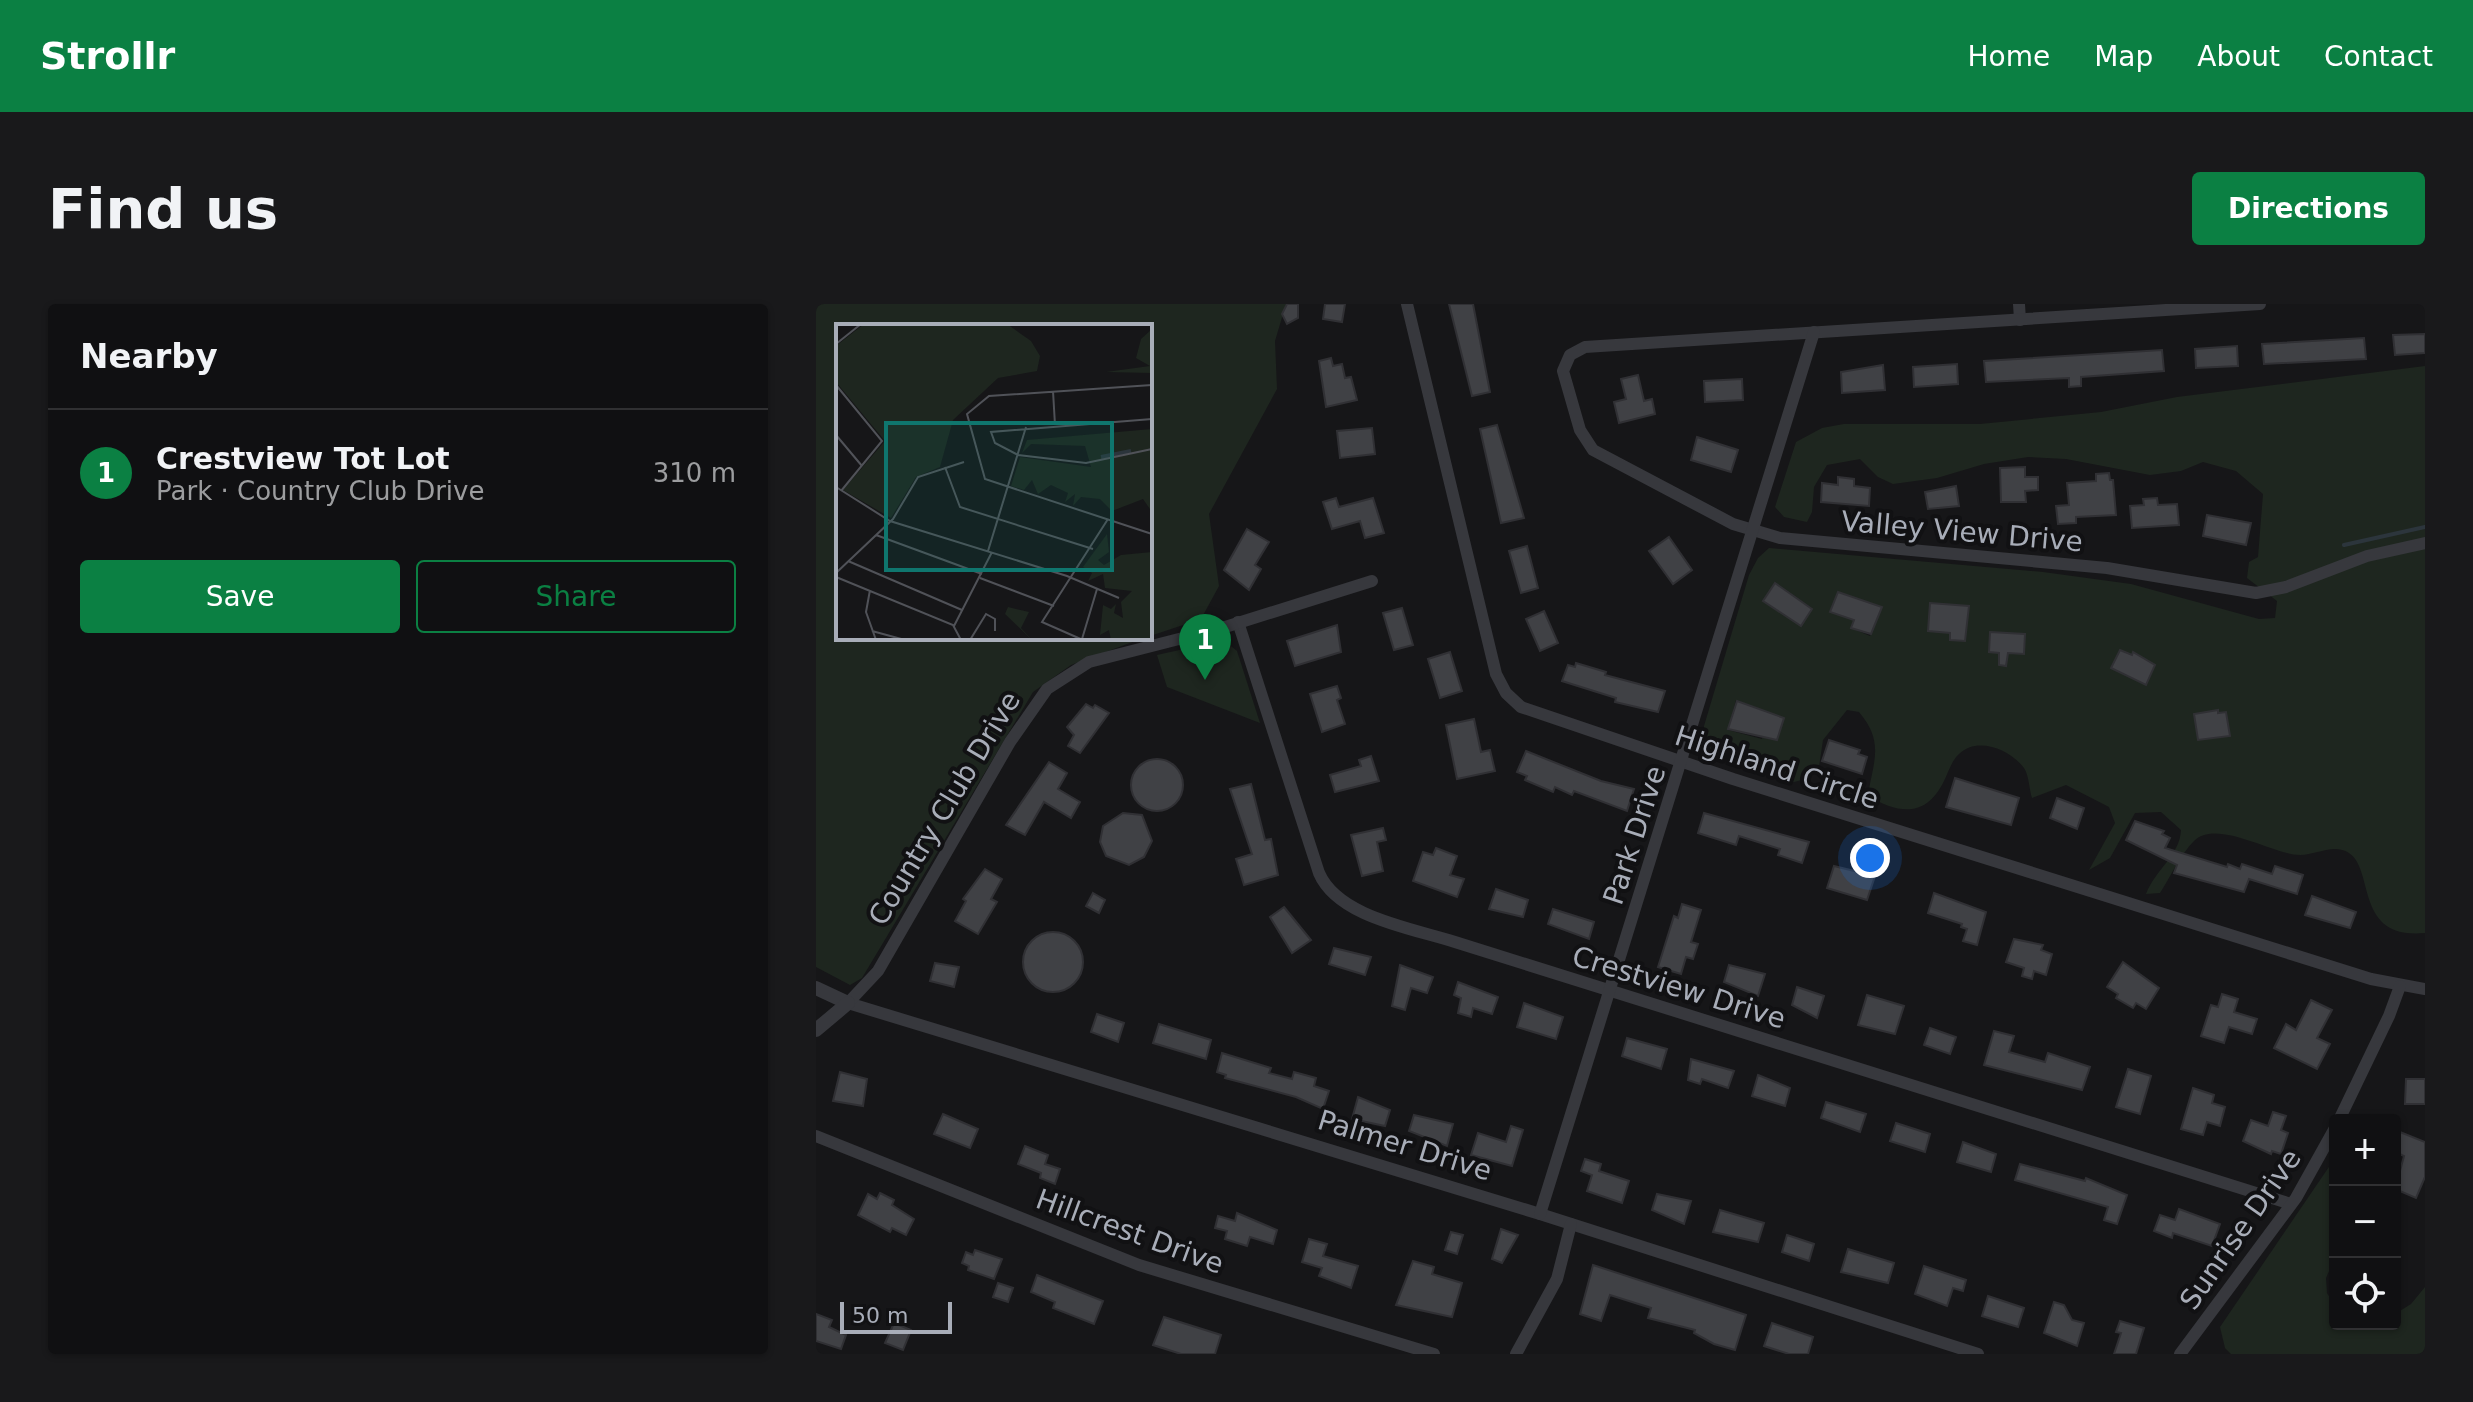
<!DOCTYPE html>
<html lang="en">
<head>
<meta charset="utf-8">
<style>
  body { margin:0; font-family:"DejaVu Sans",sans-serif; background:#19191b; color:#f1f3f6 }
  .controls { position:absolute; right:24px; bottom:24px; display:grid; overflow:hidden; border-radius:8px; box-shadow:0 2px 6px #0004 }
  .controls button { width:72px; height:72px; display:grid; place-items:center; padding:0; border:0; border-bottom:2px solid #303032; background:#101012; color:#f1f3f6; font:40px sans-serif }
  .scale { position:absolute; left:24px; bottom:20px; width:112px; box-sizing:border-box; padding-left:8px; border:4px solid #a8adb8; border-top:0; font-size:22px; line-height:28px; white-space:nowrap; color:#a8adb8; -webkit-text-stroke:6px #111113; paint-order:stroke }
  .you { position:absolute; left:1054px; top:554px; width:28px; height:28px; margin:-20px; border:6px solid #fff; border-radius:50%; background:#1a73e8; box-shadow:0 0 0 12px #1a73e833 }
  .badge { display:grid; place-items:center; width:52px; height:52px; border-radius:50%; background:#0b8043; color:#fff; font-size:26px; font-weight:700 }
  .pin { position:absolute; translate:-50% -66px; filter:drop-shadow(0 2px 4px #0008) }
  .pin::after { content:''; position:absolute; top:42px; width:28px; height:24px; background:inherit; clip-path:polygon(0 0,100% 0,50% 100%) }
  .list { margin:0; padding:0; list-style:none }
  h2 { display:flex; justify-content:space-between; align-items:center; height:104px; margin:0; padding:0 32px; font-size:34px }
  h2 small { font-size:26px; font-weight:400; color:#9c9d9f }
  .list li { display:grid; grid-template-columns:52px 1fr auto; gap:24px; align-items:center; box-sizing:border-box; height:128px; padding:0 32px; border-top:2px solid #303032 }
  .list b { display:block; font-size:30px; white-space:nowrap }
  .list p { margin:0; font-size:26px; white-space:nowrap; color:#9c9d9f }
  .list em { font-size:26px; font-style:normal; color:#9c9d9f }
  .actions { display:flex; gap:16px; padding:24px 32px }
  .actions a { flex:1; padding:18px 0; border:2px solid #0b8043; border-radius:8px; text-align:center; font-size:28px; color:#0b8043 }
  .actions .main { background:#0b8043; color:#fff }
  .icon { flex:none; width:44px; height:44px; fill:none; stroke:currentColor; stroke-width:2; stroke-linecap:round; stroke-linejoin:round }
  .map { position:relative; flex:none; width:1609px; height:1050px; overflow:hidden; border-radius:8px }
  header { display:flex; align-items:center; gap:48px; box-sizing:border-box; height:112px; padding:0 40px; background:#0b8043; color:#fff }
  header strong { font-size:38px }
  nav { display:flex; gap:44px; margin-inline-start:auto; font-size:28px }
  .intro { display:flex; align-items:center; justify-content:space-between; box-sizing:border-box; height:192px; padding:0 48px }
  h1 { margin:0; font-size:56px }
  .button { padding:20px 36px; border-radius:8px; background:#0b8043; color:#fff; font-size:28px; font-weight:700 }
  main { display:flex; gap:48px; padding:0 48px }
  aside { flex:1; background:#101012; border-radius:8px; box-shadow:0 2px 6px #0004 }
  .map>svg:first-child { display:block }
  .green { fill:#1e261f; fill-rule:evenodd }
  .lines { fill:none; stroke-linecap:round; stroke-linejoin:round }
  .stream { stroke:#2c353c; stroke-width:4 }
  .building { fill:#404145; stroke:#303034; stroke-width:2 }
  .minor { stroke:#37383d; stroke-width:12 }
  .tertiary { stroke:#37383d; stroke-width:14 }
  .labels { text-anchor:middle; stroke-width:8; stroke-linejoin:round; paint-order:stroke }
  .street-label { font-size:28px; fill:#a8adb8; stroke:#111113 }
  .inset-river { fill:none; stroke:#2c353c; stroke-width:4 }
  .inset-road { fill:none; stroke:#505258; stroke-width:2 }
  .view { fill:#0f766e; fill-opacity:0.15; stroke:#0f766e; stroke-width:4 }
  .inset-edge { fill:none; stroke:#a8adb8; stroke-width:4 }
</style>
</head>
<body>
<header>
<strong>Strollr</strong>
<nav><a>Home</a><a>Map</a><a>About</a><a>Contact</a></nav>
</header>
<div class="intro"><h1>Find us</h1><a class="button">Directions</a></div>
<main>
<aside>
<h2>Nearby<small></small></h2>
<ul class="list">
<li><span class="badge">1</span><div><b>Crestview Tot Lot</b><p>Park · Country Club Drive</p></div><em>310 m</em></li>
</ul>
<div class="actions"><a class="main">Save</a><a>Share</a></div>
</aside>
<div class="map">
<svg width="1609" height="1050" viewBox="0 0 1609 1050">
  <rect width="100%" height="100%" fill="#161618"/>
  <g class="green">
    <path d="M0,0h470l-11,37 2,48 -68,125 10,72 -18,33 -51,17v-310h-312v312h305l-72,27 -38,27 -171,286 -12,7 -34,-18z"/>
    <path d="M1609,62v567c-71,7 -50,-63 -76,-80 -15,-10 -33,2 -49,2 -26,0 -84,-37 -106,-14 -14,14 -23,35 -34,52l-14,1c9,-24 34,-39 35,-64l-20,-18 -26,1 -25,45 -21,12 26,-47 -6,-16 -43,-22 -34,13c-3,-9 -3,-23 -8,-30 -14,-19 -47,-32 -65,-14 -7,6 -11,19 -15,27 -18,37 -45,33 -76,15 5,-35 17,-53 -9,-84l-12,-2 -24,30 -4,27 -9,11 -20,5 -81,-29 -6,-14 1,-14 45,-151 9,-17 11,-10 274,24 88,12 128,35 16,-1 2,-17 -30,-23 2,-16 9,-5 5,-63 -27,-23 -33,-9 -22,9 -31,4 -84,-16 -38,-2 -44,7 -47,14 -44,6 -15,-7 -18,-18 -33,6 -13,22 -2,25 -5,10 -23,-5 -9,-10 21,-65 26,-14 22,-4h136l121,-12 76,-15zM959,280l37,24 -11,18zM1022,288l43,15 -11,29 -19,-8 3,-8 -24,-9zM1115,299l37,3 -3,34h-15v-7zM1183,329l26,1 -1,19 -34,-1zM1304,346l12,5 2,-3 21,13 -9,20 -35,-17zM920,396l48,18 -7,22 -14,-5 -1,4 -34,-9zM1401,406l1,3 8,-1 4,23 -32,5 -4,-26z"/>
    <path d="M399,338l12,1 10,8 23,72 -93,-36 -10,-32z"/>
    <path d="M1519,854v100l-9,20 1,15 8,13v18h60v-10l16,-10 14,-17v67h-194l-6,-6 -5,-21z"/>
  </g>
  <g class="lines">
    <path class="stream" d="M1528,241l81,-18"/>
  </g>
  <g class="building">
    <path d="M471,0h11v14l-11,6 -5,-10z"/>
    <path d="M509,0h20l-3,18 -19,-3z"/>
    <path d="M633,0h24l17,88 -18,4z"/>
    <path d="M1609,30v19l-30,2 -2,-20z"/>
    <path d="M1548,34l2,21 -102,5 -2,-20z"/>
    <path d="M1421,42l1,20 -42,2 -1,-19z"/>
    <path d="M1346,46l2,21 -83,6v9l-12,1v-9l-83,4 -2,-21z"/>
    <path d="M515,54l2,8 9,-2 3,14 6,-1 6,23 -31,7 -7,-46z"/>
    <path d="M1141,60l1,20 -44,3 -1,-20z"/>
    <path d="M1067,61l2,25 -43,3 -1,-21z"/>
    <path d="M822,71l6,26 8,-2 3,15 -36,9 -5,-21 12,-3 -5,-20z"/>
    <path d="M926,75l1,21 -38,2 -1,-21z"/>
    <path d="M681,121l27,93 -23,5 -21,-94z"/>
    <path d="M556,124l3,26 -35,4 -3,-27z"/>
    <path d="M881,133l41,13 -7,22 -40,-12z"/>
    <path d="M1209,163v10h13v13l-13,1 1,11h-25l-1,-34z"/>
    <path d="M1293,169l1,7h3l3,35 -40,2v6l-18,1 -2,-18 13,-1 -2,-22 29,-2v-7z"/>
    <path d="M1022,173l16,2v7l16,2 -1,18 -48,-4 1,-19 16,2z"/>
    <path d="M1140,182l3,20 -31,3 -3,-17z"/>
    <path d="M520,194l3,9 34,-9 11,35 -19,5 -5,-17 -28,8 -9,-27z"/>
    <path d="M1341,194l1,7 19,-1 2,21 -47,3 -2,-22 14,-1 -1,-6z"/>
    <path d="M1391,211l44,8 -5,22 -43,-9z"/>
    <path d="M431,225l22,13 -14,23 6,4 -12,21 -25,-20z"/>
    <path d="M853,233l23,33 -19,14 -24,-33z"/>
    <path d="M711,242l11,42 -17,5 -12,-42z"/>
    <path d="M959,279l37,26 -11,17 -38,-25z"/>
    <path d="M1022,288l44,15 -11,27 -20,-6 3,-8 -24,-8z"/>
    <path d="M1114,299l39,3 -4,35 -15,-1v-7l-22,-2z"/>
    <path d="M586,304l11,37 -19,5 -11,-37z"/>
    <path d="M728,307l14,32 -18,8 -14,-32z"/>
    <path d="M521,321l4,27 -46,14 -8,-25z"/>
    <path d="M1174,328l35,2 -1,20 -16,-1 -2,13 -7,-1v-12l-10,-1z"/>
    <path d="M1304,346l12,5 1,-3 22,13 -9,20 -35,-17z"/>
    <path d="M634,348l12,39 -22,7 -12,-39z"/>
    <path d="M760,359l30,9 -1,3 60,16 -7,21 -43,-10 1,-4 -54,-17 6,-16 7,2z"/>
    <path d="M521,382l4,12 -4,2 8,24 -23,8 -12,-38z"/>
    <path d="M921,397l47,17 -7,22 -49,-11z"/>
    <path d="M270,400l7,4 2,-3 14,8 -29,40 -12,-7 6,-11 -7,-8z"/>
    <path d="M1402,406v3l8,-1 4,24 -32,4 -4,-26z"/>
    <path d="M658,415l7,33 9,-2 5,21 -38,8 -11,-54z"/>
    <path d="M1013,436l31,10 -2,4 9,3 -5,17 -40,-13z"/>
    <path d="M710,447l75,30 33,8 -7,22 -53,-20 -2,4 -17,-8 -2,5 -28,-12 2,-4 -10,-4z"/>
    <path d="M555,452l8,25 -44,11 -5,-17 31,-9 -2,-6z"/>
    <circle cx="341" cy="481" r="26"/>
    <path d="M233,458l18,11 -9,16 22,13 -9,16 -27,-16 -19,33 -19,-10z"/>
    <path d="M1139,474l64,20 -8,27 -65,-18z"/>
    <path d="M435,480l14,56 6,-1 7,36 -34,10 -8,-26 16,-5 -22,-65z"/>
    <path d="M1241,494l27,10 -7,21 -27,-11z"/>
    <path d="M307,509l19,2 10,26 -8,16 -15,8 -23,-9 -6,-14 3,-16z"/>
    <path d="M888,509l105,29 -7,21 -24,-8 2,-6 -41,-13 -3,9 -38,-12z"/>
    <path d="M1319,517l29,10 -2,3 8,4 -5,10 62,19 1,-3 12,5 2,-5 30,10 3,-8 28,9 -6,19 -48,-15 -5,13 -70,-19 3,-8 -51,-25z"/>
    <path d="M567,524l3,12 -9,2 6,29 -21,5 -11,-41z"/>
    <path d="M620,544l21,8 -7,19 14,4 -7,18 -44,-16 10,-29 10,3z"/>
    <path d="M1018,562l41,10 -8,24 -40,-12z"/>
    <path d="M169,565l17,10 -11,20 6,3 -19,32 -23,-13 11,-20 -3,-2z"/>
    <path d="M680,585l32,11 -5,17 -34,-8z"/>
    <path d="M277,589l12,7 -6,13 -13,-7z"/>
    <path d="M1118,589l52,19 -9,33 -14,-4 4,-12 -6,-2 1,-3 -34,-11z"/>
    <path d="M1496,592l44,16 -6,16 -45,-13z"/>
    <path d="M866,600l19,6 -10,32 7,2 -5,15 -7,-2 -5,17 -23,-7 16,-51 4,2z"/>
    <path d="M468,603l27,33 -19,13 -22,-36z"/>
    <path d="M737,605l41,13 -5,17 -41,-15z"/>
    <circle cx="237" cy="658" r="30"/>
    <path d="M1198,635l29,6 -2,5 11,4 -6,21 -12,-4 -2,8 -10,-3 2,-8 -18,-6z"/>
    <path d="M518,644l37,9 -6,18 -36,-11z"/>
    <path d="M1307,658l36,26 -13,21 -10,-6 -3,5 -17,-10 2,-4 -11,-7z"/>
    <path d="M119,659l24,4 -5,20 -24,-6z"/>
    <path d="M584,661l33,12 -6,16 -16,-5 -6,22 -13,-4z"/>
    <path d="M913,661l36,9 -7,22 -34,-14z"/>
    <path d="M642,678l40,15 -6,17 -19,-6 -2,9 -13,-4 3,-15 -7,-3z"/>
    <path d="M981,683l27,9 -7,22 -25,-13z"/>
    <path d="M1406,690l16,5 -4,13 23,7 -5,15 -23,-7 -5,16 -23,-7 10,-31 7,2z"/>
    <path d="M1051,691l37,11 -9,28 -37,-9z"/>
    <path d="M1495,696l21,10 -15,28 13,6 -13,25 -43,-21 12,-24 10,6z"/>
    <path d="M708,699l39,14 -7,22 -39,-12z"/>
    <path d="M281,710l27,9 -6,19 -27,-10z"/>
    <path d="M343,720l52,16 -5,19 -53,-16z"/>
    <path d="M1114,724l26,9 -6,17 -26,-9z"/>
    <path d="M1178,727l20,5 -5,16 36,10 3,-9 42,14 -8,23 -98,-25z"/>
    <path d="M811,734l40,11 -6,20 -39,-13z"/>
    <path d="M406,749l49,15 -2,5 23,6 2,-7 22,6 -2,8 15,5 -6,18 -27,-12 -71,-19 1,-3 -9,-3z"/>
    <path d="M875,755l43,12 -6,17 -26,-9 -2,5 -12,-4z"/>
    <path d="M1312,765l23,7 -11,38 -24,-7z"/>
    <path d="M24,768l27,7 -4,27 -30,-5z"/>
    <path d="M942,771l32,13 -5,18 -33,-10z"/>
    <path d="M1590,775h19v25h-20z"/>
    <path d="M1377,784l21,7 -2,8 13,4 -5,19 -13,-4 -4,13 -22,-6z"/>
    <path d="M542,793l32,13 -5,16 -33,-7z"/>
    <path d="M1010,798l40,12 -6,18 -39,-14z"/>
    <path d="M1457,808l13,4 -5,14 7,3 -7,21 -9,-3 -1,3 -28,-13 8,-21 17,6z"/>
    <path d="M127,810l35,15 -8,19 -36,-14z"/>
    <path d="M598,811l39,9 -6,22 -38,-15z"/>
    <path d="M1080,819l34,11 -5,18 -35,-11z"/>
    <path d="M695,822l12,4 -11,36 -41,-11 7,-22 28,9z"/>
    <path d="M1579,826l30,12v35l-9,21 -21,-9 9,-33 -9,-4z"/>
    <path d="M1147,838l33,12 -5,18 -34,-10z"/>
    <path d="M209,842l23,9 -3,9 15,5 -5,15 -15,-6 1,-5 -23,-9z"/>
    <path d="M769,855l16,5 -2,7 30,10 -7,22 -35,-12 5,-16 -11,-4z"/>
    <path d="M1204,860l65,17 1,-3 41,17 -10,29 -13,-4 4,-13 -93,-27z"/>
    <path d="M64,889l14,7 -2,5 22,14 -8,16 -14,-7 -2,4 -32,-17 10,-21 9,5z"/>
    <path d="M841,890l34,7 -7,23 -32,-14z"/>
    <path d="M1363,905l41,15 -8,22 -39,-13 -1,5 -18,-7 6,-16 15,5z"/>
    <path d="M904,906l44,13 -6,19 -45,-10z"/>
    <path d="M421,909l40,17 -4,14 -23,-7 -3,9 -22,-7 2,-8 -12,-3 3,-12 17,5z"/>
    <path d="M685,925l17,6 -16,28 -10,-4z"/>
    <path d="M635,928l12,3 -6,19 -12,-4z"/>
    <path d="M971,931l27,9 -5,17 -27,-9z"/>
    <path d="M493,935l18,5 -4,12 35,10 -7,22 -32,-12 3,-8 -20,-6z"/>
    <path d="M1032,945l46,14 -6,20 -47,-11z"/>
    <path d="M159,946l27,9 -8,20 -26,-9 1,-4 -7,-3 4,-11 7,3z"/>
    <path d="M597,957l21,6 -2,7 30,9 -10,34 -56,-12z"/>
    <path d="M777,961l153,50 -11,35 -21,-6 -20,-11 1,-3 -47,-12 3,-10 -41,-13 -9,26 -21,-7z"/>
    <path d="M1108,962l42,14 -3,11 -10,-3 -6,18 -32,-12z"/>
    <path d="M221,971l66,26 -9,23 -41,-16 2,-6 -24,-10z"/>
    <path d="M182,979l15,5 -5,14 -15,-5z"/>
    <path d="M1172,992l36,12 -6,19 -36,-11z"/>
    <path d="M1238,998l10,3 8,15 12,3 -7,23 -33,-13z"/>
    <path d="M0,1010l16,6 -3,7 17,8 -5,14 -25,-8z"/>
    <path d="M348,1013l57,18 -6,19h-34l-28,-9z"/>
    <path d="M1304,1017l24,7 -8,26h-22l7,-21 -5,-1z"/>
    <path d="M78,1019l17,7 -8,20 -18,-7z"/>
    <path d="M956,1019l41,14 -5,17h-19l-25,-8z"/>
  </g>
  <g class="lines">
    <g class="minor">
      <path d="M591,0l89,370 10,19 15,14 212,72 638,200 54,10"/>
      <path d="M1203,0l1,16"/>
      <path d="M1444,0l-675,43 -15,8 -7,16 17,59 13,20 140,74 47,14 327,30 149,25 30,-6 81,-31 58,-13"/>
      <path d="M422,318l81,251c19,44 92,55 136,69l836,262"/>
      <path d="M32,699l692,211 438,140"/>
      <path d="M32,699l30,-32 132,-229 37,-53 42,-27 133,-34 150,-47"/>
      <path d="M1523,816l50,-104 11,-30"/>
      <path d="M0,832l323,129 295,89"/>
      <path d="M724,910l274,-882"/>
      <path d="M700,1050l41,-75 14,-55"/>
      <path d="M1364,1050l116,-156 39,-70"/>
    </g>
    <g class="tertiary">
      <path d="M0,684l32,15"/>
      <path d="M0,726l32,-27"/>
    </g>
  </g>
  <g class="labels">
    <g class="street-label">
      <text transform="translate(1146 227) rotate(5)" y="10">Valley View Drive</text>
      <text transform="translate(961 463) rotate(18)" y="10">Highland Circle</text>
      <text transform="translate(128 504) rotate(-59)" y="10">Country Club Drive</text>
      <text transform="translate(818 531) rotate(-72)" y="10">Park Drive</text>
      <text transform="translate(863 683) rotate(17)" y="10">Crestview Drive</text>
      <text transform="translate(589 841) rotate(17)" y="10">Palmer Drive</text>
      <text transform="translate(1424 925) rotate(-55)" y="10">Sunrise Drive</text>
      <text transform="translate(314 927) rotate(20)" y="10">Hillcrest Drive</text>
    </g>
  </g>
  <g transform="translate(20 20)">
    <rect width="316" height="316" fill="#161618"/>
    <path d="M28,0h143l24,17 9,15 -3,15 -39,7 -45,42 -13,47 -24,10 -25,41 -48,-28 42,-49 -49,-59v-36zM316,5v44l-46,-1 44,-6 -14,-8 5,-19zM316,105v83l-9,-13 -31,12 -12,-12 -19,-2 -8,9 2,-12 -10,8 3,-9 -17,-8 -13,9 -6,-14 -8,10 -13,-4 9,-29 71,10 -6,-21 -54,-2 -9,9 5,-13zM271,210l2,18 -11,8 6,5 17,-10 31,-3v88h-41l-2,-10 -9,5 3,-30 8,4 5,-5 -2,9 9,5 -2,-16 11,-11 -27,-3 -2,-14 -15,7 4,-8 -9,-6zM172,283l21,5 -8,16 11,12 -27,-26z" fill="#1e261f"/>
    <path class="inset-river" d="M265,133l30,-6"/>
    <path class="inset-road" d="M0,20l25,-20M0,61l46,56 -41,50M316,61l-163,11 -22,18 18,65 167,55M217,67l2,34M316,95l-161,13 4,11 23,12 68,8 66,-14M0,111l26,31M109,143l15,40 133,42M0,163l54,34 177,55 52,22M40,211l106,39M152,227l38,-124M12,237l114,49M0,249l57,-54 25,-42 46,-15M0,253l117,48 8,15M144,254l74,28M34,266l-4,22 10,28M118,302l38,-74M36,307l33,9M246,315l15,-50M134,316l16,-26 9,5v12M247,316l-41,-18 66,-103"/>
    <path class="view" d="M50,99h226v147h-226z"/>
    <rect width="316" height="316" class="inset-edge"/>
  </g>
</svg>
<div class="controls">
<button>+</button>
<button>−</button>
<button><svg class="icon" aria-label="locate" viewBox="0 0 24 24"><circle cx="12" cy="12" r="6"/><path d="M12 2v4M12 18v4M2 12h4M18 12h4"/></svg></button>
</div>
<div class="scale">50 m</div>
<div class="you"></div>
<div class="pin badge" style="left:389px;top:376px">1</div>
</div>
</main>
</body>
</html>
